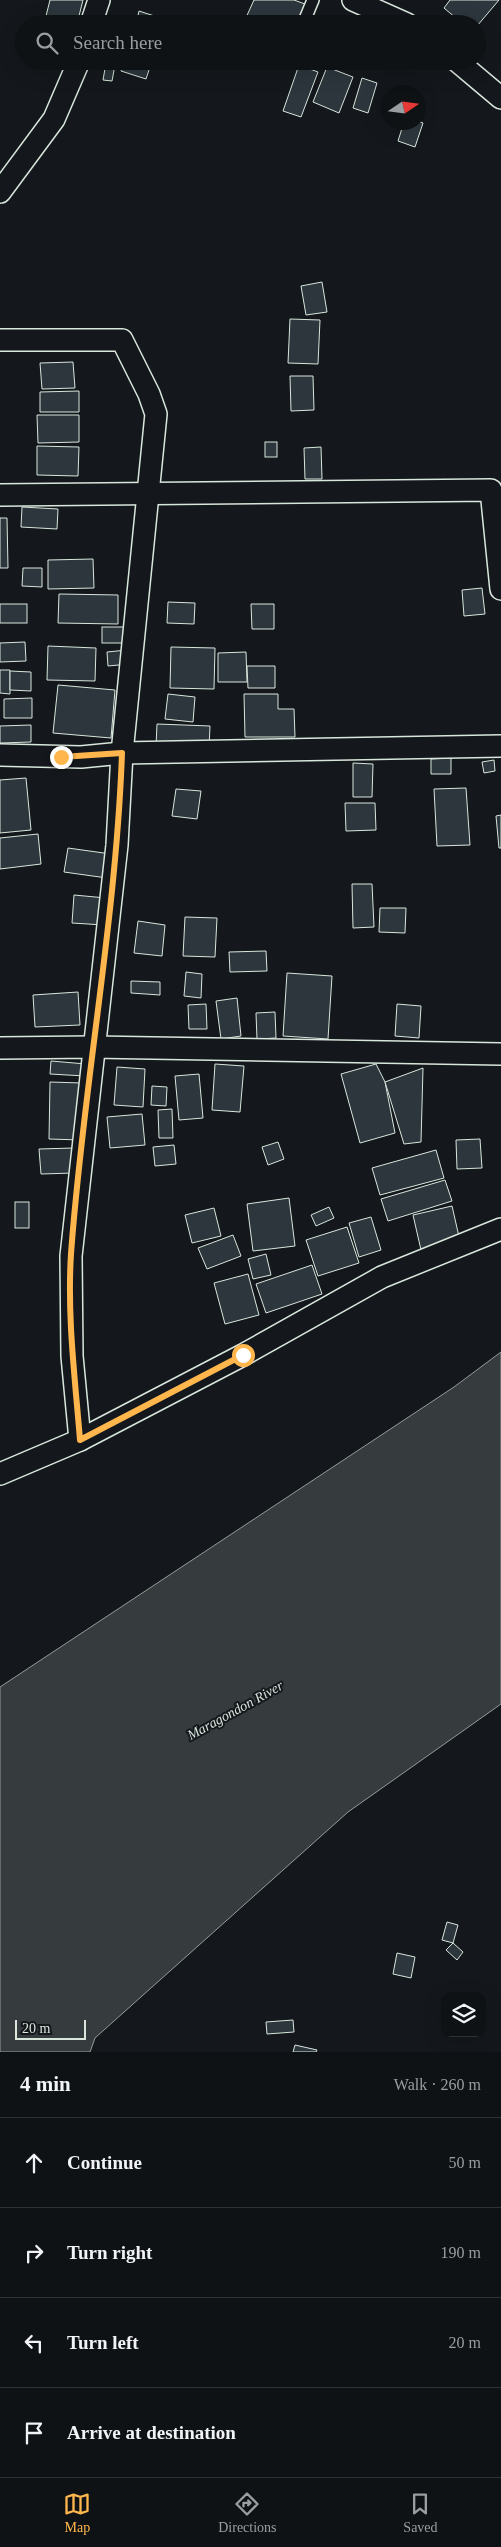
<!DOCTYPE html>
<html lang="en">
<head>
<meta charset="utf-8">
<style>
  body { margin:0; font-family:"Times New Roman",serif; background:#1d2022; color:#f1f3f6 }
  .controls { position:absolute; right:15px; bottom:15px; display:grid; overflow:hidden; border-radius:10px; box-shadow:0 5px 20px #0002 }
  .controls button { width:45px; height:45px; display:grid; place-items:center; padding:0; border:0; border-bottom:1px solid #2f3234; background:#0f1215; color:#f1f3f6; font:25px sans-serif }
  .compass { position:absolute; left:381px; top:85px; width:45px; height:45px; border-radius:50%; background:#0f1215; box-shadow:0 5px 20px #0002; rotate:77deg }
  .scale { position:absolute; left:15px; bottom:12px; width:71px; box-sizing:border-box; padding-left:5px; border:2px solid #d8e6dc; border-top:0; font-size:14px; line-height:18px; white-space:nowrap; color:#d8e6dc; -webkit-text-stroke:4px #14181c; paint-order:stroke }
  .stop { position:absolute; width:15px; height:15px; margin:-11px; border:4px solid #ffb74d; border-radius:50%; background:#fff }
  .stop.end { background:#ffb74d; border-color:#fff; box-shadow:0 1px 5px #0008 }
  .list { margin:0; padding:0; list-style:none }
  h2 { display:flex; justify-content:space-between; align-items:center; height:65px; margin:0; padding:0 20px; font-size:21px }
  h2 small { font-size:16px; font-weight:400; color:#9b9ea0 }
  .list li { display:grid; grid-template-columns:32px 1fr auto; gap:15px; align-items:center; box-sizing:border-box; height:90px; padding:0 20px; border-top:1px solid #2f3234 }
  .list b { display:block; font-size:19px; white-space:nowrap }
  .list em { font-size:16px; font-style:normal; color:#9b9ea0 }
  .icon { flex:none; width:28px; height:28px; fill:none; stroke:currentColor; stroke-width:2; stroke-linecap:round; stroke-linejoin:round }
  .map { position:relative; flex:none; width:501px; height:2052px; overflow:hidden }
  .search { position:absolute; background:#0f1215; box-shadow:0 5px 20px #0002; left:15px; right:15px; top:15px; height:55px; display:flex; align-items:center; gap:12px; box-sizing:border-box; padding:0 18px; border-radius:28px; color:#9b9ea0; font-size:19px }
  .sheet { height:425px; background:#0f1215 }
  nav { display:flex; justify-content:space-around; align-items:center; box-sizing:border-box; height:70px; border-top:1px solid #2f3234; background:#0f1215; font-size:14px; color:#9b9ea0 }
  nav a { display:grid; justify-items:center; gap:2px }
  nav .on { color:#ffb74d }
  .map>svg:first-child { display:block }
  .water { fill:#363b3e; stroke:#939e99 }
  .building { fill:#2c363c; stroke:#d8e6dc }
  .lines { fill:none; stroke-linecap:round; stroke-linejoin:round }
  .lane-casing { stroke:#d8e6dc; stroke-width:14 }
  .street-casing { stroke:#d8e6dc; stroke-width:24 }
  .lane { stroke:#14181c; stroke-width:11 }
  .street { stroke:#14181c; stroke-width:21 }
  .route { stroke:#ffb74d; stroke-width:6 }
  .labels { text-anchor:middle; stroke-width:4; stroke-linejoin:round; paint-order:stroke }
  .water-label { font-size:14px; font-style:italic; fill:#d8e6dc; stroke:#14181c }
</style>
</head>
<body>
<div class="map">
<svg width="501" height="2052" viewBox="0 0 501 2052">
  <rect width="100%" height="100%" fill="#14181c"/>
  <path class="water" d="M501,1352v352l-153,108 -253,226 -5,14h-90v-365l454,-300z"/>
  <g class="building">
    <path d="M50,0h33l-6,24h-33z"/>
    <path d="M254,0h40l11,4 -9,20h-49l-3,-2z"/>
    <path d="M450,0h49l-22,26v-2h-14l-19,-16z"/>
    <path d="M139,11l28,9 -1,4h-30z"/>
    <path d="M124,61h28l-6,18 -25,-8z"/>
    <path d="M106,63l9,2 -3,16 -9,-1z"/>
    <path d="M299,65l19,7 -17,45 -18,-6z"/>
    <path d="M327,67l26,10 -14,36 -26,-11z"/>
    <path d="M362,78l15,5 -9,30 -15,-5z"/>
    <path d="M418,121l5,2 -8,24 -17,-6 6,-19z"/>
    <path d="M322,282l5,30 -21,3 -5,-29z"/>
    <path d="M290,319l30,1 -2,44 -30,-1z"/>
    <path d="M73,362l2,26 -33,1 -2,-26z"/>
    <path d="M290,376h23l1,34 -23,1z"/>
    <path d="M79,391v21h-39v-20z"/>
    <path d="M37,415h42v27l-41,1z"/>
    <rect x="265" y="442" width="12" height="15"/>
    <path d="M37,446l42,1 -1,29 -41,-1z"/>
    <path d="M321,447l1,32h-17l-1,-31z"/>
    <path d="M22,507l36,2 -1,20 -36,-2z"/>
    <path d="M0,518h7l1,50h-8z"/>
    <path d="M93,559l1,29 -46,1v-29z"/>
    <path d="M23,568h19v19l-20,-1z"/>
    <path d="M482,588l3,26 -21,2 -2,-26z"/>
    <path d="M59,594l59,1v29l-60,-1z"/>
    <path d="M168,602l27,1 -1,21 -27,-1z"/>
    <rect x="0" y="604" width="27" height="19"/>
    <path d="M251,604h23v25h-22z"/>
    <rect x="102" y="627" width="27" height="16"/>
    <path d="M25,642l1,19 -26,1v-19z"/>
    <path d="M48,646l48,2 -1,33 -48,-1z"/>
    <path d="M171,647l44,1 -1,41 -44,-1z"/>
    <path d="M127,650l2,14 -21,2 -1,-14z"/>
    <path d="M246,652l1,30h-29v-29z"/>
    <path d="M247,666h28v22h-27z"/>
    <path d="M0,670h10v24l-10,-1z"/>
    <path d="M10,671l21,1v19l-21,-1z"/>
    <path d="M58,685l57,5 -4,48 -58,-5z"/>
    <path d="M168,694l27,3 -2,25 -28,-3z"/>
    <path d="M244,694h34v15h16l1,28h-50z"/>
    <path d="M32,698v20h-28v-19z"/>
    <path d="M157,724l53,2 -1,22 -53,-2z"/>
    <path d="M31,725v17l-31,1v-17z"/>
    <path d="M451,758v16h-20v-15z"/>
    <path d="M494,760l1,11 -11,2 -2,-11z"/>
    <path d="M353,763l20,1 -1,33h-19z"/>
    <path d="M26,778l5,52 -31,3v-53z"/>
    <path d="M466,788l4,57 -33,1 -3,-57z"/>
    <path d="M176,789l25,2 -4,28 -25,-3z"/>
    <path d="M345,803h30l1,27 -30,1z"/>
    <path d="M501,815v33h-2l-3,-32z"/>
    <path d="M38,834l3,30 -41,5v-31z"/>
    <path d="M68,848l43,6 -4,24 -43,-6z"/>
    <path d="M352,884h20l2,43 -21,1z"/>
    <path d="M74,895l32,3 -2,27 -32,-2z"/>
    <path d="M380,908h26l-1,25 -26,-1z"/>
    <path d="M185,917l32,1 -2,39 -32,-1z"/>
    <path d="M138,921l27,4 -3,31 -28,-3z"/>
    <path d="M266,951l1,20 -37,1 -1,-20z"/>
    <path d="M186,972l16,2 -1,24 -17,-2z"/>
    <path d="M287,973l45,3 -4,63 -45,-3z"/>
    <path d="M131,981l29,1v13l-29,-2z"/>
    <path d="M78,992l2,33 -45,2 -2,-32z"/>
    <path d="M237,998l4,38 -20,3 -5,-38z"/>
    <path d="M206,1004l1,25h-18l-1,-24z"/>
    <path d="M397,1004l24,2 -2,32 -24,-2z"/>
    <path d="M275,1012l1,26 -19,1 -1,-26z"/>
    <path d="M51,1061l35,3 -1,12 -35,-2z"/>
    <path d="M215,1064l29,2 -4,46 -28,-2z"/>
    <path d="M376,1064l9,18 10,51 -35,10 -19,-69z"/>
    <path d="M117,1067l28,2 -2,38 -29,-2z"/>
    <path d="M423,1068l-2,74 -17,2 -19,-62z"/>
    <path d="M199,1074l4,44 -24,2 -4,-44z"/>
    <path d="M50,1082l32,1 -1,57 -32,-1z"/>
    <path d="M152,1086l15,1 -1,19 -15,-1z"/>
    <path d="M172,1109l1,29h-14l-1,-28z"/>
    <path d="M142,1114l3,31 -35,3 -3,-31z"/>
    <path d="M480,1139l2,29 -25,1 -1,-29z"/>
    <path d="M278,1142l6,17 -16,6 -6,-18z"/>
    <path d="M174,1145l2,19 -21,2 -2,-19z"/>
    <path d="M73,1148l1,25 -33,1 -2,-25z"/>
    <path d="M436,1150l8,28 -64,17 -8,-27z"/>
    <path d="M445,1180l7,21 -64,20 -7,-22z"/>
    <path d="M289,1198l6,48 -42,5 -6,-47z"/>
    <rect x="15" y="1202" width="14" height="26"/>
    <path d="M452,1206l8,35 -39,9 -8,-35z"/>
    <path d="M329,1207l5,11 -18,8 -5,-11z"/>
    <path d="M214,1208l7,28 -29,7 -7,-28z"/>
    <path d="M371,1217l10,33 -22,7 -10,-34z"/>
    <path d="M347,1227l12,36 -41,13 -12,-36z"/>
    <path d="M233,1235l8,21 -34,13 -9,-21z"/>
    <path d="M266,1254l5,21 -18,4 -5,-20z"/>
    <path d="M312,1265l10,29 -56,19 -10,-29z"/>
    <path d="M248,1274l11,41 -34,9 -11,-41z"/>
    <path d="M447,1922l11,3 -5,18 -11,-3z"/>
    <path d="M453,1943l10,9 -6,8 -11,-10z"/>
    <path d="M397,1953l18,4 -4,21 -18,-4z"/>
    <path d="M293,2020l1,12 -27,2 -1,-12z"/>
    <path d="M295,2045l22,5 -1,2h-23z"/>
  </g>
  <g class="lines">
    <defs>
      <path id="lane" d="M303,24l10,-24"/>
      <g id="street">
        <path d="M353,0l54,24"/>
        <path d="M91,24l8,-24"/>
        <path d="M457,61l44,37"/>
        <path d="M0,192l54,-73 25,-58"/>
        <path d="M0,340h122l27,54 7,20 -34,339 -5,92 -46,411 1,100 8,84"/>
        <path d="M0,495l491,-5 10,99"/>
        <path d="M0,755l81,2 41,-4 379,-7"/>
        <path d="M0,1048l93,-1 408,7"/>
        <path d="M0,1474l80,-34 163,-85 139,-78 119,-48"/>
      </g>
    </defs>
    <use href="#lane" class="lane-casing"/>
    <use href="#street" class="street-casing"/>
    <use href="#lane" class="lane"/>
    <use href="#street" class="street"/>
  </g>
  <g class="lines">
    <path class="route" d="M61,757l61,-4c-6,168 -39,334 -51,501 -4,62 4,124 9,186l163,-85"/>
  </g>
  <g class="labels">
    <g class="water-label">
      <text transform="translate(235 1710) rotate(-29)" y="5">Maragondon River</text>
    </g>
  </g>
</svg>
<div class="controls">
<button><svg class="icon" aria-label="layers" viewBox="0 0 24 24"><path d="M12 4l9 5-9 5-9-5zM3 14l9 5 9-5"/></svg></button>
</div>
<svg class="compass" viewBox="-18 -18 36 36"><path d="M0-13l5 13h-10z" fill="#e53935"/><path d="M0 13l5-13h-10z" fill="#9b9ea0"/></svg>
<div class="scale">20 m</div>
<div class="stop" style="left:243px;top:1355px"></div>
<div class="stop end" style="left:61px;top:757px"></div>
<div class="search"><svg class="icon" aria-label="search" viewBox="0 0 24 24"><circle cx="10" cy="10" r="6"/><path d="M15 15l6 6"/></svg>Search here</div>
</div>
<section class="sheet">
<h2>4 min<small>Walk · 260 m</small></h2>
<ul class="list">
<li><svg class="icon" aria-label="ahead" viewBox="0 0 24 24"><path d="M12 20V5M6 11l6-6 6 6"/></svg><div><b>Continue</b></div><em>50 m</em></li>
<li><svg class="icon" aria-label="right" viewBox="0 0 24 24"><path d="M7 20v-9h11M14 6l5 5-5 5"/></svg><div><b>Turn right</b></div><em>190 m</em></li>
<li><svg class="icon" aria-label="left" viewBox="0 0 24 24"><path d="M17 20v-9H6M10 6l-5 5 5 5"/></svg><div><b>Turn left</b></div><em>20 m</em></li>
<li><svg class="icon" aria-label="arrive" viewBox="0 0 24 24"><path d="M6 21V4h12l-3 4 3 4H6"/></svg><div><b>Arrive at destination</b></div></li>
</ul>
</section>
<nav>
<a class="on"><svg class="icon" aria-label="map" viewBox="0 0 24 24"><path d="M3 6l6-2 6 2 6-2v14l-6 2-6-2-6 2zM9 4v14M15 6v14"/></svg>Map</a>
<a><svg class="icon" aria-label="directions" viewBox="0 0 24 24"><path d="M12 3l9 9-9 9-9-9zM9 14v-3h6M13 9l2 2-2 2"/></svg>Directions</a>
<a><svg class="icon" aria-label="saved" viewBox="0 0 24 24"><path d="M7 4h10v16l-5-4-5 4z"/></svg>Saved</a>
</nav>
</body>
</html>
